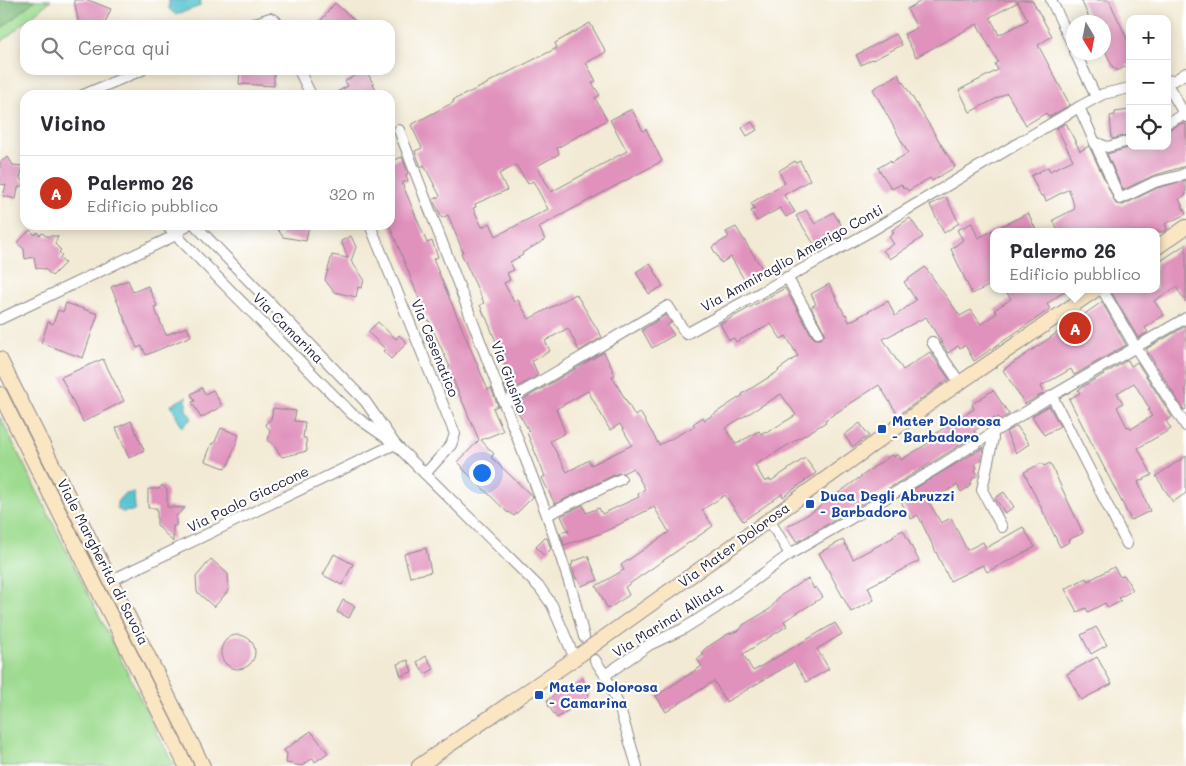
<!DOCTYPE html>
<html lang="it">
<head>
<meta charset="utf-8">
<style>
  body { margin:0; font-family:Mali,sans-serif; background:#f7f7f7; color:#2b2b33 }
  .controls { position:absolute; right:15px; top:15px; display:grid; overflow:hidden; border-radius:10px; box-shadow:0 2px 12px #0003 }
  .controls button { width:45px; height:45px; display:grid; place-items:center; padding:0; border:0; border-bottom:1px solid #e1e1e2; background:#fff; color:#2b2b33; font:25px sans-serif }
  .compass { position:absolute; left:1066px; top:15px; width:45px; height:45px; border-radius:50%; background:#fff; box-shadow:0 2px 12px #0003; rotate:170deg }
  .you { position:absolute; left:481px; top:472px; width:18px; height:18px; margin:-12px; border:4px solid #fff; border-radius:50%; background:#1a73e8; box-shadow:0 0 0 8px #1a73e833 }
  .badge { display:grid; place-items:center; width:32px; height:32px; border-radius:50%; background:#c8321e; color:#fff; font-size:16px; font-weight:700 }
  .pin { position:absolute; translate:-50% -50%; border:2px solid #fff; box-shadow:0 1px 5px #0006 }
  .popup { position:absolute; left:990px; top:228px; width:170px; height:65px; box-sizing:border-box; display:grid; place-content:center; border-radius:10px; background:#fff; filter:drop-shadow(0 1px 4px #0005); font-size:16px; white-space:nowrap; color:#7c7c81 }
  .popup b { font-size:19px; color:#2b2b33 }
  .popup::after { content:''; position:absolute; left:50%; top:100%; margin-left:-10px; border:10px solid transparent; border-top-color:#fff }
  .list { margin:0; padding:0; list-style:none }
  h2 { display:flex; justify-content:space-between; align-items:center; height:65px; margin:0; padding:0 20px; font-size:21px }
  h2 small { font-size:16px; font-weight:400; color:#7c7c81 }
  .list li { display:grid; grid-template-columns:32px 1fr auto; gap:15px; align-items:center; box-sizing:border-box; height:75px; padding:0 20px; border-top:1px solid #e1e1e2 }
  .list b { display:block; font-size:19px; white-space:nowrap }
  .list p { margin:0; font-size:16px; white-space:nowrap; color:#7c7c81 }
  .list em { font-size:16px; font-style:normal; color:#7c7c81 }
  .icon { flex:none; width:28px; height:28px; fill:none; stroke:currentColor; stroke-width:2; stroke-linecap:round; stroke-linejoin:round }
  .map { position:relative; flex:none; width:1186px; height:766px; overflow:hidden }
  .search { position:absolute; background:#fff; box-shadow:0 2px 12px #0003; left:20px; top:20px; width:375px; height:55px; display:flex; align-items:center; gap:12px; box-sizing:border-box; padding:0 18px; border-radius:15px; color:#7c7c81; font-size:19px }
  .panel { position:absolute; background:#fff; box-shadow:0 2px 12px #0003; left:20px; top:90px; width:375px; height:140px; border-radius:15px }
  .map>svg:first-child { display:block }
  .green { fill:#9edb90; stroke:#607e66 }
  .forest { fill:#7ebb7a; stroke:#506e5a }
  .water { fill:#58c5d1; stroke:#3d7486 }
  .building { fill:#e092bc; fill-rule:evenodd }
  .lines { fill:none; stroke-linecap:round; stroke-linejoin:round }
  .street-casing { stroke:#8a8688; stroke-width:12 }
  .secondary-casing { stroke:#8a8688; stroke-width:16 }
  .street { stroke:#fff; stroke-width:10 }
  .secondary { stroke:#fbe6c4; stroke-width:14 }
  .secondary-bridge-casing { stroke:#8a8688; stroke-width:16; stroke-linecap:butt }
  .secondary-bridge { stroke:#fbe6c4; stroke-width:14 }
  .transit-dot { fill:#1a4fb4; stroke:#fff; stroke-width:2 }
  .labels { text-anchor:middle; stroke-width:4.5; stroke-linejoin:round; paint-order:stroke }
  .street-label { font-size:14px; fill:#22223b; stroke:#fff }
  .transit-label { font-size:14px; font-weight:bold; fill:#164399; stroke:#fff; text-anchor:start }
</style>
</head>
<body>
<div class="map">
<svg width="1186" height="766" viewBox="0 0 1186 766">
  <rect width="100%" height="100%" fill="#fff"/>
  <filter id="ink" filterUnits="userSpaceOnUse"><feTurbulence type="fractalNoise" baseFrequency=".02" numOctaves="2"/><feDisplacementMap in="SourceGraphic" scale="10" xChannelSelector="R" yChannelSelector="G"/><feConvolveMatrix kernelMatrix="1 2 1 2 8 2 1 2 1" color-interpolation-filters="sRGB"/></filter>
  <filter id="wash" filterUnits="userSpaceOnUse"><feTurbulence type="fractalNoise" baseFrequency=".0096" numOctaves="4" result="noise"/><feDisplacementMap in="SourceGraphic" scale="20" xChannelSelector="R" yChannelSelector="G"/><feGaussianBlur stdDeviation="1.12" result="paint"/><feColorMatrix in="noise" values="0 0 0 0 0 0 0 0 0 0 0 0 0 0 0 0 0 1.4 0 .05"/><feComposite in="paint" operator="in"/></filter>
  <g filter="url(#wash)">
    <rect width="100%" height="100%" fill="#f2ead4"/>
    <g class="green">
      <path d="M0,0h51l-51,43z"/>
      <path d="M0,417l174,349h-174z"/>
    </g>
    <path class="forest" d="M0,0h35l-35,30z"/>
    <g class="water">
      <path d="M169,0h32l-1,6 -24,9 -7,-6z"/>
      <path d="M186,397v13l6,8 -10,9 -11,-22z"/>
      <path d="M134,492l1,17 -3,2 -10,1 -5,-4v-6l6,-7z"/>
    </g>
    <g id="blocks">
      <g class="building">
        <path d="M74,0h14l23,9 -7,16h-25z"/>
        <path d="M923,0h109l20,36 -14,9 32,60 -21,12 -3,-4 -20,12 -19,-32 -37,19 -11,-22 39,-20 -3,-6 3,-2 -21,-38 -61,33 -12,-23 13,-6 -10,-19zM1018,2l10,18 -29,15 -9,-18z"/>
        <path d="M1081,0h28l21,45v19l-13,7 -2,-4 -2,1 -9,-20v-26h-13z"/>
        <path d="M335,3l25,22h-43z"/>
        <path d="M590,23l16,29 -20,11 10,18 -4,2 8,12 -5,3 12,22 -50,28 2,6 -22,12 14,26 76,-41 -17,-31 20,-10h2l11,21 3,-2 16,32 -123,66 6,13 -23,13 1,2 -13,7 4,8 -7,3 3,7 -6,3 10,19 4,-2 11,19 47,-25 26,43 -23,14 -11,-23 -23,13 5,10 -18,10 6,14 -31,18 -3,-10 7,-4 -25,-62h-1l-5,-12 4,-2 -23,-50 2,-1 -15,-37 -6,3 -9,-18 7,-4 -16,-31 -3,2 -6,-16 7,-3 -11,-23 43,-23 -1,-2 34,-16v-1l70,-35 -2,-5zM516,165l12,19 5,-3 15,28 -52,27 -6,-13 -8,4 -9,-19 3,-1 -1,-3 32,-14 -8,-16z"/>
        <path d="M896,34l6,11 -29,15 -1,-1 -11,6 -5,-10z"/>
        <path d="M240,70h34v16l-35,-2z"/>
        <path d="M366,70l13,25h-48l17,-9 -3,-5z"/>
        <path d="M898,74l57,93 -23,14 -2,-3 -22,13 -2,-3 -2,1 -3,-5 -9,5 -14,-21 12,-7 1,2 17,-10 -35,-64z"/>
        <path d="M1130,110v24l-18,5 -2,-23 5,-1v-3z"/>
        <path d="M752,122l5,8 -10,6 -5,-8z"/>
        <path d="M1066,123l14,28 9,-5 27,58 7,1 34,-17 29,-8v15l-7,4 7,15 -21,10 2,5 -3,3h-105l-6,-12 22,-11 -6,-20 -23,12 -3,-6 -2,1 -10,-20 17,-9 2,4 23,-11 -16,-32z"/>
        <path d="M1183,123l3,1v42l-34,10 -29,14 -16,-36 27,-8h33v-16z"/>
        <path d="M8,157l5,8 10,1 -3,12 4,6 -6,4 -2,11 -13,-3 3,-11 -6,-1v-22z"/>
        <path d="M402,157l6,16 -2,2 2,6 -6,2 25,60 5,-2 6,16 -5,2 55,131 3,-2 7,18 -5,2 10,23 -22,9 13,14 -3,3 42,40 -19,19 -5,-4 -1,1 -46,-45 1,-1 -5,-5 21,-22 -31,-72 2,-1 -28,-61 -32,-80v-64z"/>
        <path d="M795,161l1,2 4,-2 10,19 -26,15 11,17 -9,5 -6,-9 -23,13 -6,-10 4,-2 -4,-6 34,-20 -6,-11 1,-2z"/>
        <path d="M946,197l13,26 -15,10 -14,-28z"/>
        <path d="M806,210l9,14 18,-12 9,14 -28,18 -18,-28z"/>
        <path d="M1028,213l9,19h-43v51l-22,11 -21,-45 12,-9 -6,-10 15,-7 6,15z"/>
        <path d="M910,218l13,19 -33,22 -7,-9 11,-6 -5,-7 5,-4 -2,-3z"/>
        <path d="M275,225h34l-3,16 -23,-4z"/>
        <path d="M736,227l27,43 -18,11 -14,-24 -10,6 -9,-16 17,-10 -3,-5z"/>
        <path d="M30,230l5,5 2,-3 3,3 2,-2 4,3h12l-3,8 6,6 -2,2 3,3 -3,3 6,5 -13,13 -7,-7 -9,-1 -2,-11 -9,2 -1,-10 -7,-6z"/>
        <path d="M351,236l5,11 -5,14 13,18 -2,9 -4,-1 -2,10 -22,-5 -9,-12 7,-25 16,3 -7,-17z"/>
        <path d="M1186,244v58l-10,-15 -22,14 10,14 -19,13 3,4 -10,6 -26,-45 6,-4h38v-25z"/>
        <path d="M650,263l13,23 -14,8 -13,-22z"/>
        <path d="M925,267l35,49 11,-6 10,14 16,-11 -3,-3 17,-11 -7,-10h63l-20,15 3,5 -76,52 -9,-16 -5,3 -2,-2 -10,7 -22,-36 -43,22 20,31 27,-18 19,27 -51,36 -19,-30 -54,35 1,2 -71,43 10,17 5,-3 1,2 34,-23 11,15 -33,24 -1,-3 -39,27 -18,-26 -23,15 11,16 -88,61 4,8 -21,14 -12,-23 28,-16 -3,-5 48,-33 -15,-25 -52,26 -38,12 -4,-12 6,-3 3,3 -8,-17 22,-11 3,8 13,-5 3,6 37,-17 -1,-3 7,-5 -12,-21 -10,5h-5l-63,31 -13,-26 3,-2 -18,-43 2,-2 -15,-26 90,-53 11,23 -3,1 1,2 22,38 5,-4 19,33 36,-19 -2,-2 10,-7 2,3 38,-25 -1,-1 37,-23 -1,-1 20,-14 -12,-20 -5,3 -10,-15 -35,18 -2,-4 -5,2 -9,-16 65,-36 27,48 3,3h6l4,-6 -14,-26 5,-3 -5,-10 18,-10 16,31 1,-1 3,8 39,-21 7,15 21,-16 -12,-18zM588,391l22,39 10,-6 12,21 -41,20 -2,-5 -22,12 -17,-31 15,-8 -9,-24zM781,394l15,21 -30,18 -1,-2 -4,3 -2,-3 -23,13 -11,-16z"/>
        <path d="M128,280l5,12 15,-6 9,20 -3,1 12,28 21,-8 4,9 -45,19 -4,-9 -5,2 -26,-61z"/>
        <path d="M1102,302l24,43 -52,30 -3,-6 -30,17 3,7 -19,11 -22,-34z"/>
        <path d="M66,303l32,11 -15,44 -42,-15 7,-21 5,2 5,-14 5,2z"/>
        <path d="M666,315l5,8 -4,2 7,10 -22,13 -10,-18z"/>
        <path d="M378,322l18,17 3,-4 8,8 -16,16 -8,-8 2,-2 -17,-17z"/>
        <path d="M1186,326v83l-2,1 -38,-61z"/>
        <path d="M103,359l21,42 -41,21 -22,-45z"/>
        <path d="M1128,360l3,6 6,-4 35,55 -6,4 5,8 -33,19 14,27 -14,7 12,29 -19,9 -62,-121 11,-6 -2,-3 4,-3zM1134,383l16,26 -2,1 4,6 -21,13 -2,-3 -2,1 -10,-20 6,-4 -6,-10z"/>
        <path d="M202,388l3,6 8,-4 9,16 -21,12 -9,-16 3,-1 -4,-7z"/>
        <path d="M993,390l16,24 -9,6 -1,-3 -4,2 -1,-2 -20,14 2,4 -53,33 -126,74 -10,-15 25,-15 79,-57 2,2 5,-3 3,6 31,-19 -2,-4 44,-28 -2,-5z"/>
        <path d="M1049,406l11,20 -16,9 -12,-19z"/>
        <path d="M273,408l23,3 -2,10 11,1 -2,16h3l1,13 -25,6 -11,-15 -3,-1 2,-11 -5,-6 6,-5z"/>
        <path d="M131,421l13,29 -15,8 -13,-30z"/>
        <path d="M860,423l9,13 -16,11 -9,-12z"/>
        <path d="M1017,426l12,18 -13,9 -10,-21z"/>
        <path d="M221,428l18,7 -11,31h-2l-1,2 -20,-7 7,-18 2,1z"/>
        <path d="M984,447l-3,13 -6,4 2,4 -2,2 3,5 -5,3 -4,9 -8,5 -4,-7 -28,17 12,21 10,-5 16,32 16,-8 3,6 37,-21 12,20 -48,25 -4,-7 -33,16 -32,-66 -7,4 -12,-21z"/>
        <path d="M1186,456v37l-13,9 -17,-26z"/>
        <path d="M1042,463l2,3 6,-3 33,70 -15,7 1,2 -9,5 -36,-75z"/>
        <path d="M162,485l5,5v17l18,1 -9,8v10h-3v16l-16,-17v-17h-9v-19h11z"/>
        <path d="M1004,492l10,15 -9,6 -10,-15z"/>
        <path d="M903,530l16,31 -51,26 6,13 -23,12 -32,-59 24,-13 10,19 41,-22 -1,-2z"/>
        <path d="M545,538h2l4,11 -7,7 -8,-9z"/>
        <path d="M426,548l5,24 -21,5 -6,-23z"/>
        <path d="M334,554l19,10 -11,21 -19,-10z"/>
        <path d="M588,556l10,24 -17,6 -3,-8 -2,1 -5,-14 2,-1 -1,-2z"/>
        <path d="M211,559l17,15 1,16 -15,17 -17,-15 -1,-15z"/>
        <path d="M1114,567l6,10 4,-2 9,15 -14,8 2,3 -13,7 -3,-5 -17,9 -2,-4 -9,4 -12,-23 21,-11 2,3z"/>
        <path d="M809,579l5,10 2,-2 7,10 -39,24 3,5 -44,28 10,17 82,-48 7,11 -25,15 12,20 -23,13 -12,-20 -68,40 -12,-21 -48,31 -10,-16 46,-30 -5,-7 7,-4 -2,-3 4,-4 22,-14 12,-4 3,-5 27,-16 10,-13 23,-15z"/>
        <path d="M343,600l12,6 -6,12 -12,-6z"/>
        <path d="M1096,627l11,18 -16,9 -10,-19z"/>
        <circle cx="238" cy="652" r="17"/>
        <path d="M426,656l8,13 -9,5 -8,-12z"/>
        <path d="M1097,657l15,27 -31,16 -14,-26z"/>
        <path d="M408,660l4,12 -11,4 -4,-12z"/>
        <path d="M583,678l6,18 -32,22 -8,-11 -2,-7 13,-9 2,2z"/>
        <path d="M311,731l17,22 -13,9 -2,-4 -11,8 -16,-3 1,-9 -3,-4z"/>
      </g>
    </g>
  </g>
  <g filter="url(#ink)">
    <use href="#blocks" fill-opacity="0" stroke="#8a8688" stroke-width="1"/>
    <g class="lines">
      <defs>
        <g id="street">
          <path d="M1051,0l23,48"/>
          <path d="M250,25l20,-7 5,2 4,5"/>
          <path d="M1075,52l21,45"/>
          <path d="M299,70l12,25"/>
          <path d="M1167,81l8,-1 11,-7"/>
          <path d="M1167,84l19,33"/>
          <path d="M83,95l59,-25"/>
          <path d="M1079,107l41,92 35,-17 24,-6 7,-3"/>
          <path d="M1167,123l16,-8"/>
          <path d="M399,130l148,385 26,79 11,43"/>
          <path d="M1095,142l12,5 23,-6"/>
          <path d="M166,225l186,189 36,25"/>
          <path d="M195,225l170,176 30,43 145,144 12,17 23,54"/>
          <path d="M370,225l85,209 -4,11 -26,29"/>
          <path d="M787,277l31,56"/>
          <path d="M1102,289l34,59 50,78"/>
          <path d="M0,319l176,-84 11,-10"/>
          <path d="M932,342l28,41"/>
          <path d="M1052,396l75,148"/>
          <path d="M504,403l164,-97 18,28 185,-103 208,-124 24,-13 27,-6"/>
          <path d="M991,433l2,5 -11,52 20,37"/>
          <path d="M547,515l74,-36"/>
          <path d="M790,554l137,-80 118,-74 141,-82"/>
          <path d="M112,580l283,-136"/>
          <path d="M595,660l10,15"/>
          <path d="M637,766l-18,-60 -14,-31 44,-30 34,-16 33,-21 74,-54 -21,-34"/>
        </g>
        <g id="secondary">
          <path d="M1156,248l30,-21"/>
          <path d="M0,359l203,407"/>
          <path d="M0,394l186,372"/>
          <path d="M738,542l198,-143 161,-110"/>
          <path d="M419,766l162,-112"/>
        </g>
      </defs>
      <use href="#street" class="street-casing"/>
      <use href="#secondary" class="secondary-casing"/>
      <use href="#street" class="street"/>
      <use href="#secondary" class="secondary"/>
      <defs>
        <path id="secondary-bridge" d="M581,654l157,-112"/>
      </defs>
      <use href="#secondary-bridge" class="secondary-bridge-casing"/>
      <use href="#secondary-bridge" class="secondary-bridge"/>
    </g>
  </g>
  <g class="transit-dot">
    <rect x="877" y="424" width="10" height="10" rx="2.5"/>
    <rect x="805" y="499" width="10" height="10" rx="2.5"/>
    <rect x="534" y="690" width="10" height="10" rx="2.5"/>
  </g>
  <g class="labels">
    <g class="street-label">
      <text transform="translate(792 258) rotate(-29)" y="5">Via Ammiraglio Amerigo Conti</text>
      <text transform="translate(288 328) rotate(45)" y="5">Via Camarina</text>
      <text transform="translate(435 348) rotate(68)" y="5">Via Cesenatico</text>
      <text transform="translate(509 377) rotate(69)" y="5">Via Giusino</text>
      <text transform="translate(248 499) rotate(-26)" y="5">Via Paolo Giaccone</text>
      <text transform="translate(734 545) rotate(-36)" y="5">Via Mater Dolorosa</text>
      <text transform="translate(103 562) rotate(63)" y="5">Viale Margherita di Savoia</text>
      <text transform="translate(668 620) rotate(-32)" y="5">Via Marinai Alliata</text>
    </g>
    <g class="transit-label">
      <text x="892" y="426">Mater Dolorosa<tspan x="892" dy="16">- Barbadoro</tspan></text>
      <text x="820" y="501">Duca Degli Abruzzi<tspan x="820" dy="16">- Barbadoro</tspan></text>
      <text x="549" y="692">Mater Dolorosa<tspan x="549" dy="16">- Camarina</tspan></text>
    </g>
  </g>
</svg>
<div class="controls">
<button>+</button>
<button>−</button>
<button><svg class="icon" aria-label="locate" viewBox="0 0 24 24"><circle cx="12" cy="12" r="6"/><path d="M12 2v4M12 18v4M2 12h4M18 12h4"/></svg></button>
</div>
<svg class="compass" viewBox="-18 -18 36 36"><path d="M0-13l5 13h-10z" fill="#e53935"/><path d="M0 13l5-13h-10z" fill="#7c7c81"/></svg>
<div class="you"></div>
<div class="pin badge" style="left:1075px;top:328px">A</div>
<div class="popup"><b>Palermo 26</b>Edificio pubblico</div>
<div class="search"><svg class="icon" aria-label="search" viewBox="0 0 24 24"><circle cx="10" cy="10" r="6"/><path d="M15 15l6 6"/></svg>Cerca qui</div>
<section class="panel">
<h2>Vicino<small></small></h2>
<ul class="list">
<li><span class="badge">A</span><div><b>Palermo 26</b><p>Edificio pubblico</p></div><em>320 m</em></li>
</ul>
</section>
</div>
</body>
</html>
